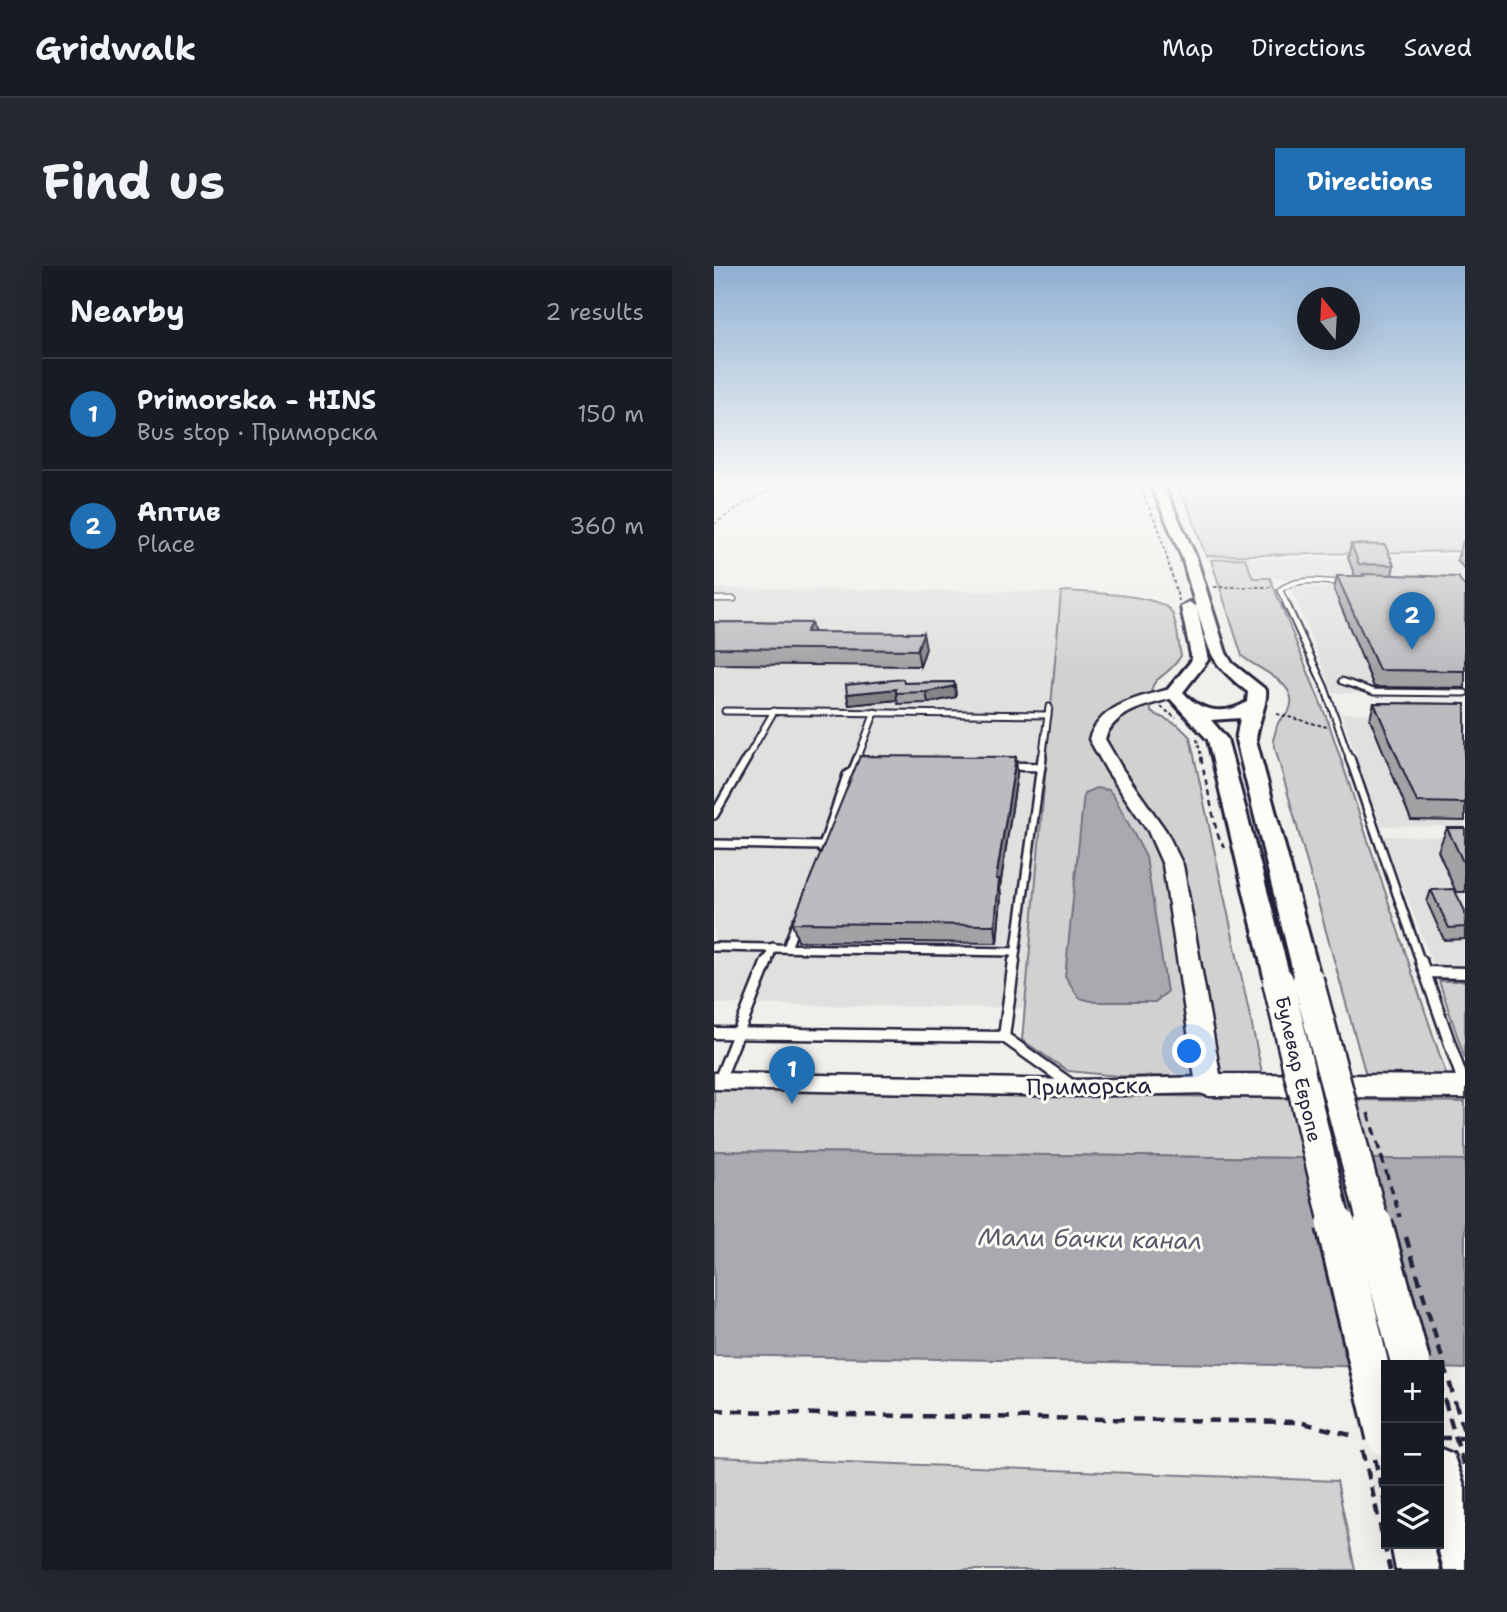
<!DOCTYPE html>
<html lang="en">
<head>
<meta charset="utf-8">
<style>
  body { margin:0; font-family:"Shantell Sans",sans-serif; background:#242831; color:#f1f3f6 }
  .controls { position:absolute; right:21px; bottom:21px; display:grid; overflow:hidden; border-radius:0px; box-shadow:0 7px 28px #0002 }
  .controls button { width:63px; height:63px; display:grid; place-items:center; padding:0; border:0; border-bottom:2px solid #363941; background:#171b24; color:#f1f3f6; font:35px sans-serif }
  .compass { position:absolute; left:583px; top:21px; width:63px; height:63px; border-radius:50%; background:#171b24; box-shadow:0 7px 28px #0002; rotate:342deg }
  .you { position:absolute; left:476px; top:786px; width:24px; height:24px; margin:-18px; border:5px solid #fff; border-radius:50%; background:#1a73e8; box-shadow:0 0 0 10px #1a73e833 }
  .badge { display:grid; place-items:center; width:46px; height:46px; border-radius:50%; background:#1f6fb2; color:#fff; font-size:23px; font-weight:700 }
  .pin { position:absolute; translate:-50% -58px; filter:drop-shadow(0 2px 4px #0008) }
  .pin::after { content:''; position:absolute; top:37px; width:24px; height:21px; background:inherit; clip-path:polygon(0 0,100% 0,50% 100%) }
  .list { margin:0; padding:0; list-style:none }
  h2 { display:flex; justify-content:space-between; align-items:center; height:91px; margin:0; padding:0 28px; font-size:30px }
  h2 small { font-size:23px; font-weight:400; color:#9ea1a6 }
  .list li { display:grid; grid-template-columns:46px 1fr auto; gap:21px; align-items:center; box-sizing:border-box; height:112px; padding:0 28px; border-top:2px solid #363941 }
  .list b { display:block; font-size:26px; white-space:nowrap }
  .list p { margin:0; font-size:23px; white-space:nowrap; color:#9ea1a6 }
  .list em { font-size:23px; font-style:normal; color:#9ea1a6 }
  .icon { flex:none; width:38px; height:38px; fill:none; stroke:currentColor; stroke-width:2; stroke-linecap:round; stroke-linejoin:round }
  .map { position:relative; flex:none; width:751px; height:1304px; overflow:hidden; border-radius:0px }
  header { display:flex; align-items:center; gap:42px; box-sizing:border-box; height:98px; padding:0 35px; background:#171b24; border-bottom:2px solid #363941 }
  header strong { font-size:33px }
  nav { display:flex; gap:38px; margin-inline-start:auto; font-size:24px }
  .intro { display:flex; align-items:center; justify-content:space-between; box-sizing:border-box; height:168px; padding:0 42px }
  h1 { margin:0; font-size:49px }
  .button { padding:18px 32px; border-radius:0px; background:#1f6fb2; color:#fff; font-size:24px; font-weight:700 }
  main { display:flex; gap:42px; padding:0 42px }
  aside { flex:1; background:#171b24; border-radius:0px; box-shadow:0 7px 28px #0002 }
  .map>svg:first-child { display:block }
  .built { fill:#e0e0df }
  .green { fill:#d2d1d1; stroke:#7a7a86; stroke-width:2 }
  .water { fill:#a9a9b0; stroke:#737381; stroke-width:2 }
  .lines { fill:none; stroke-linecap:round; stroke-linejoin:round }
  .lane-far3-casing { stroke:#22223b; stroke-width:7 }
  .lane-far2-casing { stroke:#22223b; stroke-width:9 }
  .lane-far1-casing { stroke:#22223b; stroke-width:12 }
  .lane-casing { stroke:#22223b; stroke-width:15 }
  .street-casing { stroke:#22223b; stroke-width:5 }
  .secondary-casing { stroke:#22223b; stroke-width:5 }
  .primary-casing { stroke:#22223b; stroke-width:6 }
  .path-far2 { stroke:#22223b; stroke-width:2; stroke-dasharray:3.5 2.5; stroke-linecap:butt }
  .path-far1 { stroke:#22223b; stroke-width:2.5; stroke-dasharray:6 5; stroke-linecap:butt }
  .path { stroke:#22223b; stroke-width:4.5; stroke-dasharray:11 8; stroke-linecap:butt }
  .lane-far3 { stroke:#fdfcf7; stroke-width:4.5 }
  .lane-far2 { stroke:#fdfcf7; stroke-width:5 }
  .lane-far1 { stroke:#fdfcf7; stroke-width:7 }
  .lane { stroke:#fdfcf7; stroke-width:10 }
  .street { fill:#fdfcf7; fill-rule:evenodd }
  .secondary { fill:#fdfcf7; fill-rule:evenodd }
  .primary { fill:#fdfcf7; fill-rule:evenodd }
  .primary-bridge-far1-casing { stroke:#22223b; stroke-width:35; stroke-linecap:butt }
  .primary-bridge-casing { stroke:#22223b; stroke-width:44; stroke-linecap:butt }
  .path-bridge-far1 { stroke:#22223b; stroke-width:3.5; stroke-dasharray:9 6; stroke-linecap:butt }
  .path-bridge { stroke:#22223b; stroke-width:4.5; stroke-dasharray:11 8; stroke-linecap:butt }
  .primary-bridge-far1 { stroke:#fdfcf7; stroke-width:30 }
  .primary-bridge { stroke:#fdfcf7; stroke-width:38 }
  .wall { fill:#a2a2a5; stroke:#22223b; stroke-width:2 }
  .shaded-wall { fill:#848486; stroke:#22223b; stroke-width:2 }
  .building { fill:#bcbcc0; stroke:#22223b; stroke-width:2 }
  .labels { text-anchor:middle; stroke-width:6; stroke-linejoin:round; paint-order:stroke }
  .street-label { font-size:19px; fill:#22223b; stroke:#fdfcf7 }
  .near-street-label { font-size:23px; fill:#22223b; stroke:#fdfcf7 }
  .near-water-label { font-size:24px; font-style:italic; fill:#58586a; stroke:#fdfcf7 }
</style>
</head>
<body>
<header>
<strong>Gridwalk</strong>
<nav><a>Map</a><a>Directions</a><a>Saved</a></nav>
</header>
<div class="intro"><h1>Find us</h1><a class="button">Directions</a></div>
<main>
<aside>
<h2>Nearby<small>2 results</small></h2>
<ul class="list">
<li><span class="badge">1</span><div><b>Primorska - HINS</b><p>Bus stop · Приморска</p></div><em>150 m</em></li>
<li><span class="badge">2</span><div><b>Аптив</b><p>Place</p></div><em>360 m</em></li>
</ul>
</aside>
<div class="map">
<svg width="751" height="1304" viewBox="0 0 751 1304">
  <rect width="100%" height="100%" fill="#f0efec"/>
  <filter id="ink" filterUnits="userSpaceOnUse"><feTurbulence type="fractalNoise" baseFrequency=".0143" numOctaves="2"/><feDisplacementMap in="SourceGraphic" scale="14" xChannelSelector="R" yChannelSelector="G"/><feConvolveMatrix kernelMatrix="1 2 1 2 8 2 1 2 1" color-interpolation-filters="sRGB"/></filter>
  <g filter="url(#ink)">
    <g class="built">
      <path d="M751,289v26l-212,-3 -8,-20z"/>
      <path d="M577,321l174,2v106l-132,-2z"/>
      <path d="M0,322l347,4 -35,416 -312,-4z"/>
      <path d="M627,447l124,2v112l-84,-1z"/>
      <path d="M669,570l82,1v131l-31,-1z"/>
    </g>
    <g class="green">
      <path d="M462,219h289v66l-259,5 -17,-47z"/>
      <path d="M531,292l8,20h17l59,146 119,356 -81,-1 -94,-339c2,-5 3,-12 5,-17 2,-5 8,-7 11,-12 13,-28 -32,-41 -47,-55l-31,-96z"/>
      <path d="M353,325c21,2 97,3 105,22 6,13 6,30 9,43 -20,31 -33,13 -30,56l27,13 12,12 73,340 -145,-1 -50,-5 -46,-31 39,-448z"/>
      <path d="M725,715h26v78z"/>
      <path d="M0,821l751,15v58l-751,-9z"/>
      <path d="M0,1191l623,24 18,89h-641z"/>
    </g>
    <g class="water">
      <path d="M382,522l13,2 6,8 31,59 21,135 -12,10h-60l-16,-4 -14,-22 19,-183z"/>
      <path d="M0,885l751,9v209l-26,-1v-3l-53,2 -672,-12z"/>
    </g>
    <g class="lines">
      <defs>
        <g id="lane-far3">
          <path d="M0,333h20"/>
          <path d="M573,339l-7,-15c18,-14 44,-8 65,-7"/>
        </g>
        <g id="lane-far2">
          <path d="M572,337l39,85 25,72"/>
          <path d="M628,415l32,11 91,1"/>
          <path d="M11,445l323,4"/>
          <path d="M32,494l28,-49"/>
          <path d="M143,494l18,-48"/>
          <path d="M328,494l7,-53"/>
        </g>
        <g id="lane-far1">
          <path d="M636,492l71,205"/>
          <path d="M292,500l35,1"/>
          <path d="M140,502l4,-10"/>
          <path d="M0,549l33,-57"/>
          <path d="M0,578l110,2"/>
          <path d="M108,583l25,-74 17,-11"/>
          <path d="M0,681l301,5"/>
          <path d="M73,682l10,-27"/>
          <path d="M53,697l6,-16"/>
          <path d="M300,697l28,-205"/>
        </g>
        <g id="lane">
          <path d="M707,695l43,123"/>
          <path d="M712,706l39,1"/>
          <path d="M0,767l290,4 69,49"/>
          <path d="M290,771l10,-76"/>
          <path d="M5,815l48,-120"/>
        </g>
        <path id="street" d="M0,807l361,7 134,-3 7,2 2,6 -2,6 -7,2 -134,3 -361,-7z"/>
        <path id="secondary" d="M460,422l5,2 3,3 -3,3c-26,9 -64,12 -74,43l18,31 43,61 17,34 37,209 245,2v22l-256,-2 -9,-3 -4,-8 -33,-220 -15,-34 -41,-60 -18,-32c12,-36 52,-42 85,-51z"/>
        <g id="primary">
          <path d="M437,219h12l33,72 30,96 6,10 34,27c2,13 -9,34 -10,50l65,240 -4,7 -9,3 -9,-3 -4,-7 -59,-240 4,-22 -29,2 16,19 64,242 -4,7 -9,3 -9,-3 -4,-7 -57,-241 -43,-47 27,-33 -11,-53 8,-5 7,5 -14,-50zM483,343c14,47 12,52 51,83l-1,10c-23,14 -47,10 -64,-10l25,-32z"/>
          <path d="M725,1182l14,6 12,34v82h-21l-7,-26z"/>
          <path d="M677,1278h42l7,26h-44z"/>
        </g>
      </defs>
      <use href="#lane-far3" class="lane-far3-casing"/>
      <use href="#lane-far2" class="lane-far2-casing"/>
      <use href="#lane-far1" class="lane-far1-casing"/>
      <use href="#lane" class="lane-casing"/>
      <use href="#street" class="street-casing"/>
      <use href="#secondary" class="secondary-casing"/>
      <use href="#primary" class="primary-casing"/>
      <g class="path-far2">
        <path d="M425,219l20,44 20,72"/>
        <path d="M0,258l31,-21 35,-18"/>
        <path d="M500,321h57"/>
        <path d="M447,441l15,11"/>
        <path d="M563,448l50,13"/>
        <path d="M483,473l5,21"/>
      </g>
      <path class="path-far1" d="M487,492l16,75 7,15"/>
      <g class="path">
        <path d="M0,1144l131,5 454,7 59,15"/>
        <path d="M725,1172h26"/>
      </g>
      <use href="#lane-far3" class="lane-far3"/>
      <use href="#lane-far2" class="lane-far2"/>
      <use href="#lane-far1" class="lane-far1"/>
      <use href="#lane" class="lane"/>
      <use href="#street" class="street"/>
      <use href="#secondary" class="secondary"/>
      <use href="#primary" class="primary"/>
      <defs>
        <g id="primary-bridge-far1">
          <path d="M594,714l66,247"/>
          <path d="M564,715l58,246"/>
        </g>
        <g id="primary-bridge">
          <path d="M622,959l50,211"/>
          <path d="M659,959l38,140"/>
        </g>
      </defs>
      <use href="#primary-bridge-far1" class="primary-bridge-far1-casing"/>
      <use href="#primary-bridge" class="primary-bridge-casing"/>
      <path class="path-bridge-far1" d="M654,847l32,104"/>
      <g class="path-bridge">
        <path d="M692,971l59,198"/>
        <path d="M725,1115l26,89"/>
        <path d="M649,1184l27,120"/>
        <path d="M661,1193l11,48"/>
      </g>
      <use href="#primary-bridge-far1" class="primary-bridge-far1"/>
      <use href="#primary-bridge" class="primary-bridge"/>
    </g>
    <g class="wall">
      <path d="M749,275h2v29l-8,-10z"/>
      <path d="M637,278l43,21 -2,10 73,12v101l-91,-1 -40,-97 3,-14h18l-7,-18z"/>
      <path d="M0,356l97,1 2,9 113,16 -6,18 -206,-2z"/>
      <path d="M240,416l2,15 -28,6 -30,1 -1,-4 -48,5 -2,-11 57,-11z"/>
      <path d="M660,437l91,1v117l-54,-1 -41,-101z"/>
      <path d="M302,491l1,18 -17,112 1,10 -4,46 -199,-2 -6,-18z"/>
      <path d="M733,562h18v64h-9l-18,-41z"/>
      <path d="M717,624l34,21v28l-21,1 -17,-38z"/>
    </g>
    <g class="shaded-wall">
      <path d="M97,357l4,16 -9,-7z"/>
      <path d="M209,367l3,15 -6,18 -3,-16z"/>
      <path d="M241,420l1,11 -28,6 -2,-11z"/>
      <path d="M182,423l1,11 -48,5 -2,-11z"/>
      <path d="M302,491l1,18 -17,112 1,10 -4,46 -2,-18 1,-46z"/>
    </g>
    <g class="building">
      <path d="M637,278l34,1 9,20 -35,-1z"/>
      <path d="M649,308l95,3 7,10v84l-86,-1 -42,-94h27z"/>
      <path d="M0,356l97,1 -5,9 117,1 -6,17 -203,-2z"/>
      <path d="M189,413l1,4 50,-1 1,4 -29,6 -30,1v-4l-49,5 -1,-9z"/>
      <path d="M660,437l91,1v99l-48,-1z"/>
      <path d="M146,490l156,1 -20,122h3l-4,46 -203,-2z"/>
      <path d="M733,562h18v38z"/>
      <path d="M740,623l11,22v16l-16,1 -18,-38z"/>
    </g>
  </g>
  <linearGradient id="sky" x2="0" y2="1"><stop stop-color="#8fb0d2"/><stop offset="0.54" stop-color="#f8f8f6"/><stop offset="1" stop-color="#f8f8f6" stop-opacity="0"/></linearGradient>
  <rect width="751" height="402" fill="url(#sky)"/>
  <g class="labels">
    <g class="street-label">
      <text transform="translate(585 803) rotate(77)" y="7">Булевар Европе</text>
    </g>
    <g class="near-street-label">
      <text transform="translate(375 820) rotate(-1)" y="8">Приморска</text>
    </g>
    <g class="near-water-label">
      <text transform="translate(376 973) rotate(1)" y="8">Мали бачки канал</text>
    </g>
  </g>
</svg>
<div class="controls">
<button>+</button>
<button>−</button>
<button><svg class="icon" aria-label="layers" viewBox="0 0 24 24"><path d="M12 4l9 5-9 5-9-5zM3 14l9 5 9-5"/></svg></button>
</div>
<svg class="compass" viewBox="-18 -18 36 36"><path d="M0-13l5 13h-10z" fill="#e53935"/><path d="M0 13l5-13h-10z" fill="#9ea1a6"/></svg>
<div class="you"></div>
<div class="pin badge" style="left:78px;top:838px">1</div>
<div class="pin badge" style="left:698px;top:384px">2</div>
</div>
</main>
</body>
</html>
